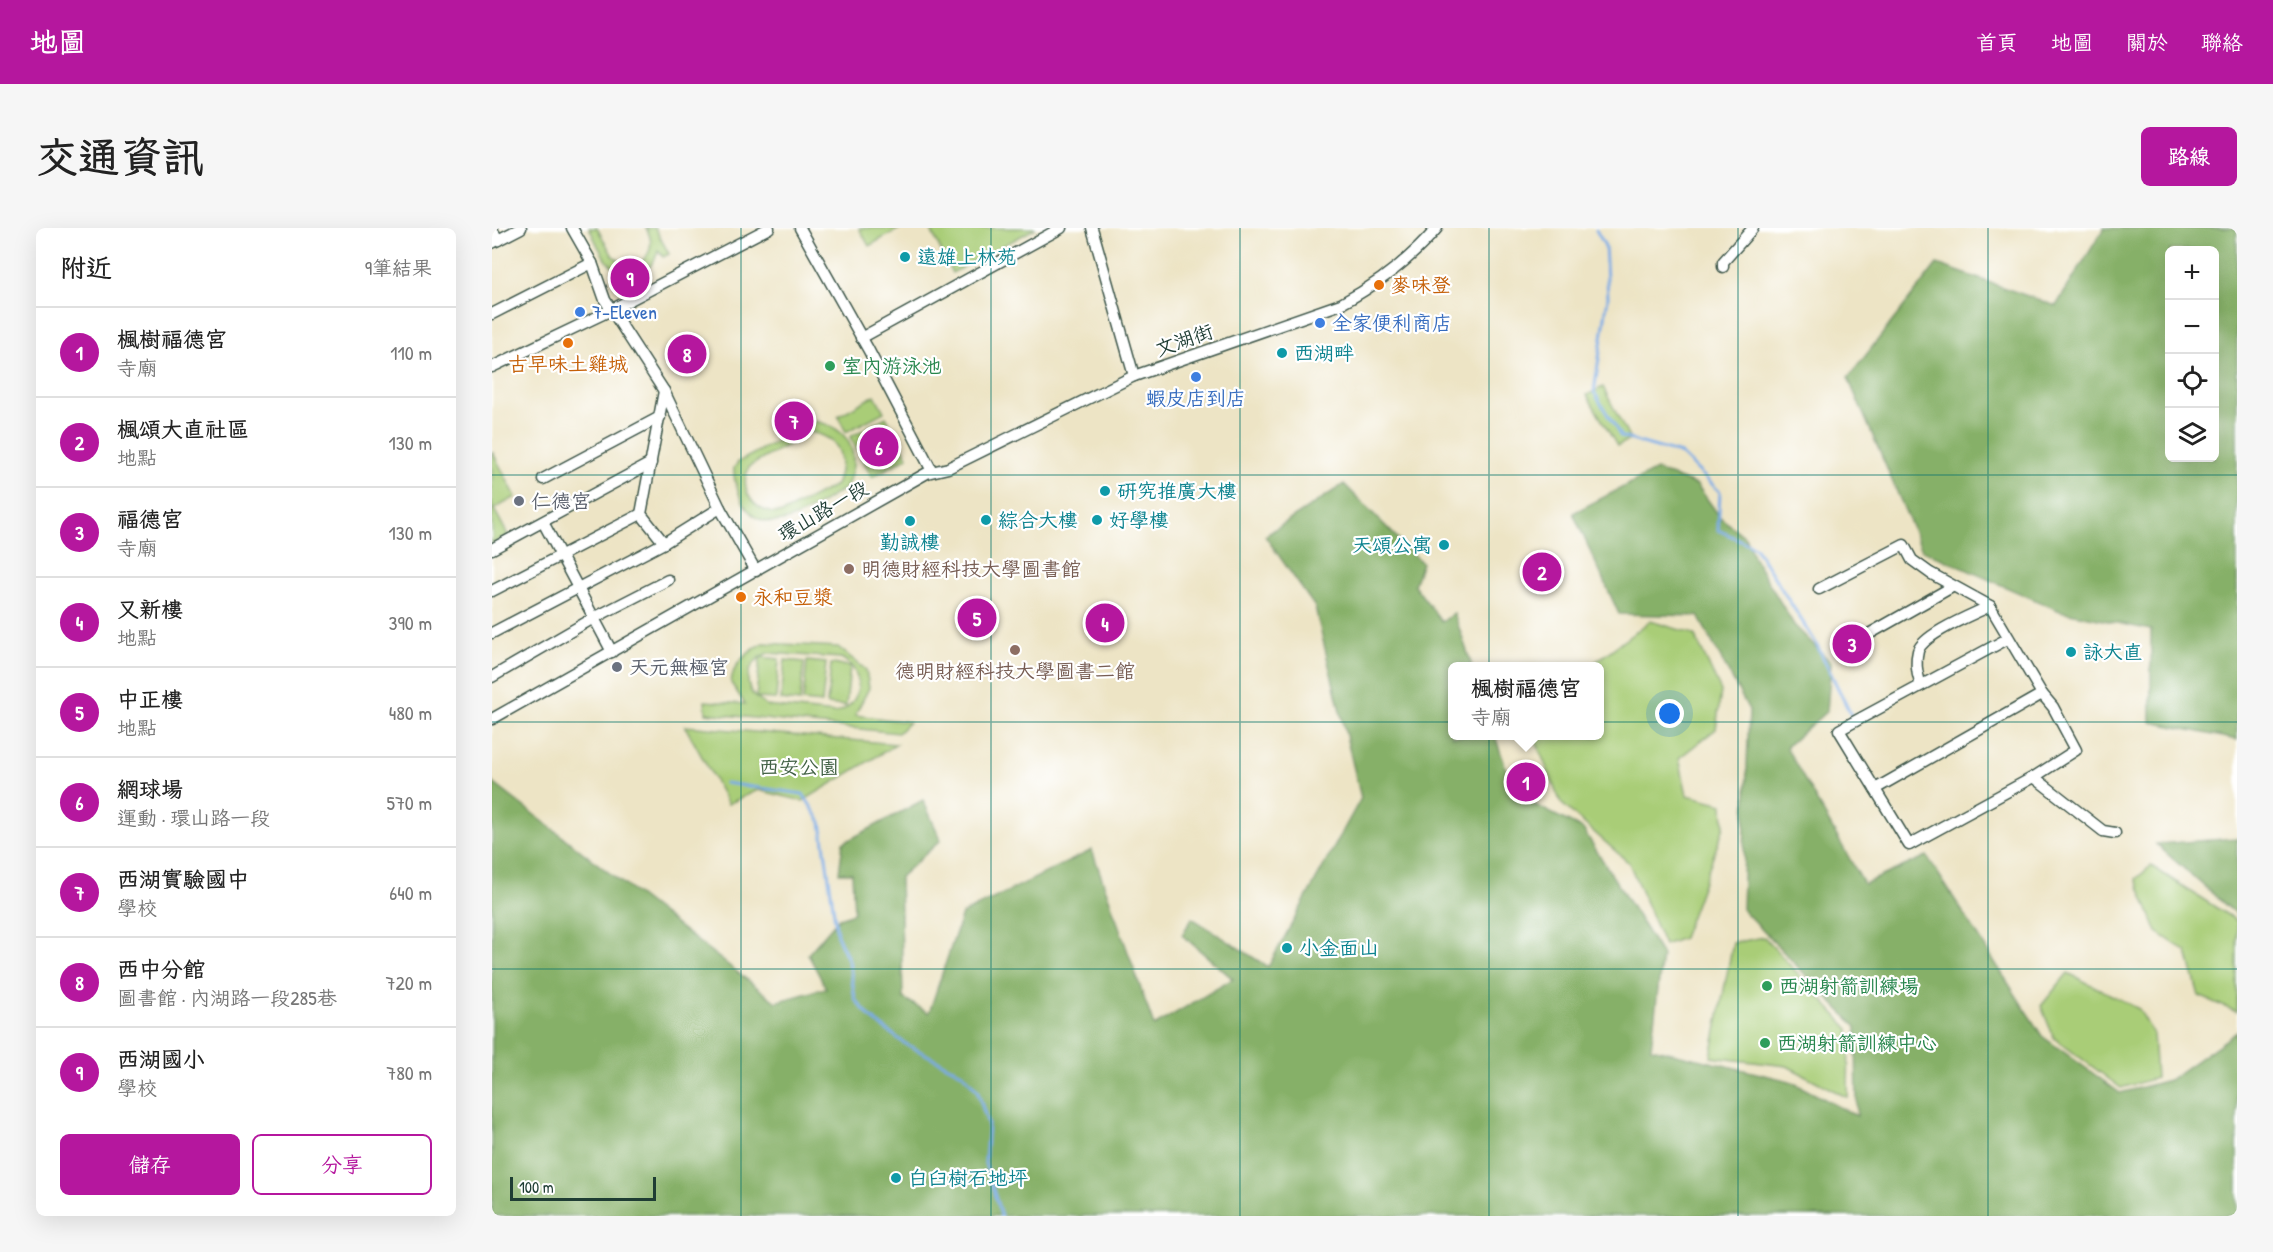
<!DOCTYPE html>
<html lang="zh-TW">
<head>
<meta charset="utf-8">
<style>
  body { margin:0; font-family:"Patrick Hand","LXGW WenKai TC",sans-serif; background:#f6f6f6; color:#222 }
  .controls { position:absolute; right:18px; top:18px; display:grid; overflow:hidden; border-radius:9px; box-shadow:0 6px 24px #0002 }
  .controls button { width:54px; height:54px; display:grid; place-items:center; padding:0; border:0; border-bottom:2px solid #e0e0e0; background:#fff; color:#222; font:30px sans-serif }
  .scale { position:absolute; left:18px; bottom:15px; width:146px; box-sizing:border-box; padding-left:6px; border:3px solid #1f3d34; border-top:0; font-size:16px; line-height:21px; white-space:nowrap; color:#1f3d34; -webkit-text-stroke:4px #fff; paint-order:stroke }
  .you { position:absolute; left:1178px; top:486px; width:21px; height:21px; margin:-15px; border:4px solid #fff; border-radius:50%; background:#1a73e8; box-shadow:0 0 0 9px #1a73e833 }
  .badge { display:grid; place-items:center; width:39px; height:39px; border-radius:50%; background:#b5179e; color:#fff; font-size:20px; font-weight:700 }
  .pin { position:absolute; translate:-50% -50%; border:3px solid #fff; box-shadow:0 2px 6px #0006 }
  .popup { position:absolute; left:956px; top:434px; width:156px; height:78px; box-sizing:border-box; display:grid; place-content:center; border-radius:9px; background:#fff; filter:drop-shadow(0 2px 4px #0005); font-size:20px; white-space:nowrap; color:#767676 }
  .popup b { font-size:22px; color:#222 }
  .popup::after { content:''; position:absolute; left:50%; top:100%; margin-left:-12px; border:12px solid transparent; border-top-color:#fff }
  .list { margin:0; padding:0; list-style:none }
  h2 { display:flex; justify-content:space-between; align-items:center; height:78px; margin:0; padding:0 24px; font-size:26px }
  h2 small { font-size:20px; font-weight:400; color:#767676 }
  .list li { display:grid; grid-template-columns:39px 1fr auto; gap:18px; align-items:center; box-sizing:border-box; height:90px; padding:0 24px; border-top:2px solid #e0e0e0 }
  .list b { display:block; font-size:22px; white-space:nowrap }
  .list p { margin:0; font-size:20px; white-space:nowrap; color:#767676 }
  .list em { font-size:20px; font-style:normal; color:#767676 }
  .actions { display:flex; gap:12px; padding:18px 24px }
  .actions a { flex:1; padding:14px 0; border:2px solid #b5179e; border-radius:9px; text-align:center; font-size:21px; color:#b5179e }
  .actions .main { background:#b5179e; color:#fff }
  .icon { flex:none; width:33px; height:33px; fill:none; stroke:currentColor; stroke-width:2; stroke-linecap:round; stroke-linejoin:round }
  .map { position:relative; flex:none; width:1745px; height:988px; overflow:hidden; border-radius:9px }
  header { display:flex; align-items:center; gap:36px; box-sizing:border-box; height:84px; padding:0 30px; background:#b5179e; color:#fff }
  header strong { font-size:28px }
  nav { display:flex; gap:33px; margin-inline-start:auto; font-size:21px }
  .intro { display:flex; align-items:center; justify-content:space-between; box-sizing:border-box; height:144px; padding:0 36px }
  h1 { margin:0; font-size:42px }
  .button { padding:15px 27px; border-radius:9px; background:#b5179e; color:#fff; font-size:21px; font-weight:700 }
  main { display:flex; gap:36px; padding:0 36px }
  aside { flex:1; background:#fff; border-radius:9px; box-shadow:0 6px 24px #0002 }
  .map>svg:first-child { display:block }
  .green { fill:#a9cd77; stroke:#648556; stroke-width:1.5; fill-rule:evenodd }
  .forest { fill:#86b068; stroke:#52764e; stroke-width:1.5; fill-rule:evenodd }
  .lines { fill:none; stroke-linecap:round; stroke-linejoin:round }
  .stream { stroke:#7aace6; stroke-width:3 }
  .minor-casing { stroke:#3e564a; stroke-width:13 }
  .minor { stroke:#fff; stroke-width:10 }
  .grid { fill:none; stroke:#0f766e; stroke-width:1.5; stroke-opacity:0.55 }
  .culture-dot { fill:#0f9aa8; stroke:#fff; stroke-width:2 }
  .food-dot { fill:#e8710a; stroke:#fff; stroke-width:2 }
  .shop-dot { fill:#3f7fe0; stroke:#fff; stroke-width:2 }
  .leisure-dot { fill:#2e9e5b; stroke:#fff; stroke-width:2 }
  .worship-dot { fill:#6b7280; stroke:#fff; stroke-width:2 }
  .education-dot { fill:#8d6e63; stroke:#fff; stroke-width:2 }
  .labels { text-anchor:middle; stroke-width:4.5; stroke-linejoin:round; paint-order:stroke }
  .culture-label { font-size:20px; fill:#0d838f; stroke:#fff; text-anchor:start }
  .food-label { font-size:20px; fill:#c56008; stroke:#fff; text-anchor:start }
  .shop-label { font-size:20px; fill:#366cbe; stroke:#fff; text-anchor:start }
  .street-label { font-size:20px; fill:#1f3d34; stroke:#fff }
  .leisure-label { font-size:20px; fill:#27864d; stroke:#fff; text-anchor:start }
  .worship-label { font-size:20px; fill:#5b616d; stroke:#fff; text-anchor:start }
  .education-label { font-size:20px; fill:#785e54; stroke:#fff; text-anchor:start }
  .park-label { font-size:20px; fill:#426145; stroke:#fff }
</style>
</head>
<body>
<header>
<strong>地圖</strong>
<nav><a>首頁</a><a>地圖</a><a>關於</a><a>聯絡</a></nav>
</header>
<div class="intro"><h1>交通資訊</h1><a class="button">路線</a></div>
<main>
<aside>
<h2>附近<small>9筆結果</small></h2>
<ul class="list">
<li><span class="badge">1</span><div><b>楓樹福德宮</b><p>寺廟</p></div><em>110 m</em></li>
<li><span class="badge">2</span><div><b>楓頌大直社區</b><p>地點</p></div><em>130 m</em></li>
<li><span class="badge">3</span><div><b>福德宮</b><p>寺廟</p></div><em>130 m</em></li>
<li><span class="badge">4</span><div><b>又新樓</b><p>地點</p></div><em>390 m</em></li>
<li><span class="badge">5</span><div><b>中正樓</b><p>地點</p></div><em>480 m</em></li>
<li><span class="badge">6</span><div><b>網球場</b><p>運動 · 環山路一段</p></div><em>570 m</em></li>
<li><span class="badge">7</span><div><b>西湖實驗國中</b><p>學校</p></div><em>640 m</em></li>
<li><span class="badge">8</span><div><b>西中分館</b><p>圖書館 · 內湖路一段285巷</p></div><em>720 m</em></li>
<li><span class="badge">9</span><div><b>西湖國小</b><p>學校</p></div><em>780 m</em></li>
</ul>
<div class="actions"><a class="main">儲存</a><a>分享</a></div>
</aside>
<div class="map">
<svg width="1745" height="988" viewBox="0 0 1745 988">
  <rect width="100%" height="100%" fill="#fff"/>
  <filter id="ink" filterUnits="userSpaceOnUse"><feTurbulence type="fractalNoise" baseFrequency=".0167" numOctaves="2"/><feDisplacementMap in="SourceGraphic" scale="12" xChannelSelector="R" yChannelSelector="G"/><feConvolveMatrix kernelMatrix="1 2 1 2 8 2 1 2 1" color-interpolation-filters="sRGB"/></filter>
  <filter id="wash" filterUnits="userSpaceOnUse"><feTurbulence type="fractalNoise" baseFrequency=".008" numOctaves="4" result="noise"/><feDisplacementMap in="SourceGraphic" scale="24" xChannelSelector="R" yChannelSelector="G"/><feGaussianBlur stdDeviation="1.35" result="paint"/><feColorMatrix in="noise" values="0 0 0 0 0 0 0 0 0 0 0 0 0 0 0 0 0 1.4 0 .05"/><feComposite in="paint" operator="in"/></filter>
  <g filter="url(#wash)">
    <rect width="100%" height="100%" fill="#ede4c5"/>
    <g class="green">
      <path d="M97,0h8l16,28 11,8c23,3 33,-17 22,-36h9l14,26 -6,3 -5,-7c-5,23 -29,32 -47,15 -10,-9 -16,-26 -22,-37z"/>
      <path d="M367,0h42l-32,18z"/>
      <path d="M438,0h106l-84,45z"/>
      <path d="M1111,159l27,53 -13,6 -30,-51z"/>
      <path d="M383,167l9,17 -38,20 -8,-16z"/>
      <path d="M394,189l22,40 -36,20 -22,-40z"/>
      <path d="M322,193c37,7 48,34 32,67 -29,16 -78,58 -102,16 -6,-11 -11,-23 -10,-36l4,-6zM318,204c32,6 36,26 26,53l-54,28c-26,3 -46,-24 -32,-47z"/>
      <path d="M0,223l24,46 -22,12 14,26 -16,9z"/>
      <path d="M1158,393l44,13 27,57 -5,38 -37,29 8,37 36,9 1,23 -41,111 -19,7 -35,-82 -68,-60 -24,-59 -1,-8h64v-70h-10z"/>
      <path d="M271,415l75,4 28,23 3,18 -14,27 54,7 -11,11 -192,-20 -1,-12 40,3 -14,-21c1,-19 16,-30 32,-40zM276,425l73,5c25,13 22,48 -6,55l-69,-7 -9,-8 19,1 3,-40 -19,-2zM268,429v1l-4,40c-13,-13 -9,-30 4,-41z"/>
      <path d="M293,432l19,2 -4,40 -19,-2z"/>
      <path d="M315,433l19,2 -4,40 -19,-2z"/>
      <path d="M339,436l19,2 -4,40 -19,-2z"/>
      <path d="M193,498l212,18 -94,57 -45,-11 -30,14z"/>
      <path d="M1659,638l86,55v91l-38,-16 -12,-44 -30,-20 -21,-53z"/>
      <path d="M1272,709l85,92 -1,69 -61,-32 -76,-9 22,-114z"/>
      <path d="M1576,745l71,36 14,25 3,44 -35,10 -67,-50 -13,-32z"/>
    </g>
    <g class="forest">
      <path d="M1612,0h133v512l-86,-18v-92l-91,-19 -138,-61 -74,-172 89,-114 119,42zM1678,22h44v208h-44z"/>
      <path d="M1164,242l41,15 23,32 25,20 9,21 40,67 37,37 -4,49 -41,36 78,137 63,-28 115,180 78,57 49,-13 68,-48v184h-1745v-434l284,220 50,-14 -18,-34 31,-36 15,-5 -2,-40h-13l4,-30 80,-43 18,40 -41,37 3,121 26,15 33,-99 130,-64 62,176 79,-47 -51,-44 10,-17 76,49 93,-169 -46,-191 -50,-71 79,-52 78,79 -8,22 28,37 12,-9 18,53h-20v70h43l20,59 68,34 79,126 -11,93 139,33 67,35 -1,-89 -114,-118 7,-199 -51,-94 -79,-2 -46,-101z"/>
      <path d="M1745,610v77l-81,-71z"/>
    </g>
    <g class="lines">
      <g class="stream">
        <path d="M1104,2l9,16 3,51 -14,95 27,45 60,17 39,38 -2,38 37,17 61,96 35,72"/>
        <path d="M233,555l78,11 18,28 16,113 12,26 6,38 15,18 34,26 58,30 15,17 11,34 -3,39 16,53"/>
      </g>
    </g>
  </g>
  <g filter="url(#ink)">
    <g class="lines">
      <defs>
        <g id="minor">
          <path d="M80,0l20,35 13,37 59,91 56,117 36,63"/>
          <path d="M308,0l68,121 64,122"/>
          <path d="M600,0l42,148"/>
          <path d="M0,1l6,11"/>
          <path d="M0,15l29,-15"/>
          <path d="M1231,39v-5l30,-34"/>
          <path d="M0,86l100,-51"/>
          <path d="M369,110l200,-110"/>
          <path d="M0,139l109,-52 168,-87"/>
          <path d="M51,251l117,-62"/>
          <path d="M51,294l69,130"/>
          <path d="M172,315l-23,-29 23,-123"/>
          <path d="M0,321l159,-86"/>
          <path d="M1327,361l85,-44 8,15 18,13 60,33 52,88 11,13 23,43 -42,27 -125,68 -70,-115 170,-92"/>
          <path d="M0,363l149,-77"/>
          <path d="M0,405l172,-90 56,-35"/>
          <path d="M1361,415l99,-56"/>
          <path d="M0,449l100,-58 76,-39"/>
          <path d="M1428,455c-3,-10 -5,-21 -2,-32 5,-17 56,-37 72,-45"/>
          <path d="M0,491l435,-246 21,-5 186,-92 207,-72c35,-19 70,-45 96,-76"/>
          <path d="M1542,549l69,54 12,2"/>
          <path d="M1383,561l167,-95"/>
        </g>
      </defs>
      <use href="#minor" class="minor-casing"/>
      <use href="#minor" class="minor"/>
    </g>
  </g>
  <path class="grid" d="M249,0v988M499,0v988M748,0v988M997,0v988M1246,0v988M1496,0v988M0,247h1745M0,494h1745M0,741h1745"/>
  <g class="culture-dot">
    <circle cx="413" cy="29" r="6"/>
    <circle cx="790" cy="125" r="6"/>
    <circle cx="613" cy="263" r="6"/>
    <circle cx="494" cy="292" r="6"/>
    <circle cx="605" cy="292" r="6"/>
    <circle cx="418" cy="293" r="6"/>
    <circle cx="952" cy="317" r="6"/>
    <circle cx="1579" cy="424" r="6"/>
    <circle cx="795" cy="720" r="6"/>
    <circle cx="404" cy="950" r="6"/>
  </g>
  <g class="food-dot">
    <circle cx="887" cy="57" r="6"/>
    <circle cx="76" cy="115" r="6"/>
    <circle cx="249" cy="369" r="6"/>
  </g>
  <g class="shop-dot">
    <circle cx="88" cy="84" r="6"/>
    <circle cx="828" cy="95" r="6"/>
    <circle cx="704" cy="149" r="6"/>
  </g>
  <g class="leisure-dot">
    <circle cx="338" cy="138" r="6"/>
    <circle cx="1275" cy="758" r="6"/>
    <circle cx="1273" cy="815" r="6"/>
  </g>
  <g class="worship-dot">
    <circle cx="27" cy="273" r="6"/>
    <circle cx="125" cy="439" r="6"/>
  </g>
  <g class="education-dot">
    <circle cx="357" cy="341" r="6"/>
    <circle cx="523" cy="422" r="6"/>
  </g>
  <g class="labels">
    <g class="culture-label">
      <text x="425" y="36">遠雄上林苑</text>
      <text x="802" y="132">西湖畔</text>
      <text x="625" y="270">研究推廣大樓</text>
      <text x="506" y="299">綜合大樓</text>
      <text x="617" y="299">好學樓</text>
      <text x="418" y="321" text-anchor="middle">勤誠樓</text>
      <text x="940" y="324" text-anchor="end">天頌公寓</text>
      <text x="1591" y="431">詠大直</text>
      <text x="807" y="727">小金面山</text>
      <text x="416" y="957">白臼樹石地坪</text>
    </g>
    <g class="food-label">
      <text x="899" y="64">麥味登</text>
      <text x="76" y="143" text-anchor="middle">古早味土雞城</text>
      <text x="261" y="376">永和豆漿</text>
    </g>
    <g class="shop-label">
      <text x="100" y="91">7-Eleven</text>
      <text x="840" y="102">全家便利商店</text>
      <text x="704" y="177" text-anchor="middle">蝦皮店到店</text>
    </g>
    <g class="street-label">
      <text transform="translate(692 112) rotate(-19)" y="7">文湖街</text>
      <text transform="translate(331 283) rotate(-30)" y="7">環山路一段</text>
    </g>
    <g class="leisure-label">
      <text x="350" y="145">室內游泳池</text>
      <text x="1287" y="765">西湖射箭訓練場</text>
      <text x="1285" y="822">西湖射箭訓練中心</text>
    </g>
    <g class="worship-label">
      <text x="39" y="280">仁德宮</text>
      <text x="137" y="446">天元無極宮</text>
    </g>
    <g class="education-label">
      <text x="369" y="348">明德財經科技大學圖書館</text>
      <text x="523" y="450" text-anchor="middle">德明財經科技大學圖書二館</text>
    </g>
    <g class="park-label">
      <text x="307" y="546">西安公園</text>
    </g>
  </g>
</svg>
<div class="controls">
<button>+</button>
<button>−</button>
<button><svg class="icon" aria-label="locate" viewBox="0 0 24 24"><circle cx="12" cy="12" r="6"/><path d="M12 2v4M12 18v4M2 12h4M18 12h4"/></svg></button>
<button><svg class="icon" aria-label="layers" viewBox="0 0 24 24"><path d="M12 4l9 5-9 5-9-5zM3 14l9 5 9-5"/></svg></button>
</div>
<div class="scale">100 m</div>
<div class="you"></div>
<div class="pin badge" style="left:1034px;top:554px">1</div>
<div class="popup"><b>楓樹福德宮</b>寺廟</div>
<div class="pin badge" style="left:1050px;top:344px">2</div>
<div class="pin badge" style="left:1360px;top:416px">3</div>
<div class="pin badge" style="left:613px;top:395px">4</div>
<div class="pin badge" style="left:485px;top:390px">5</div>
<div class="pin badge" style="left:387px;top:219px">6</div>
<div class="pin badge" style="left:302px;top:193px">7</div>
<div class="pin badge" style="left:195px;top:126px">8</div>
<div class="pin badge" style="left:138px;top:50px">9</div>
</div>
</main>
</body>
</html>
